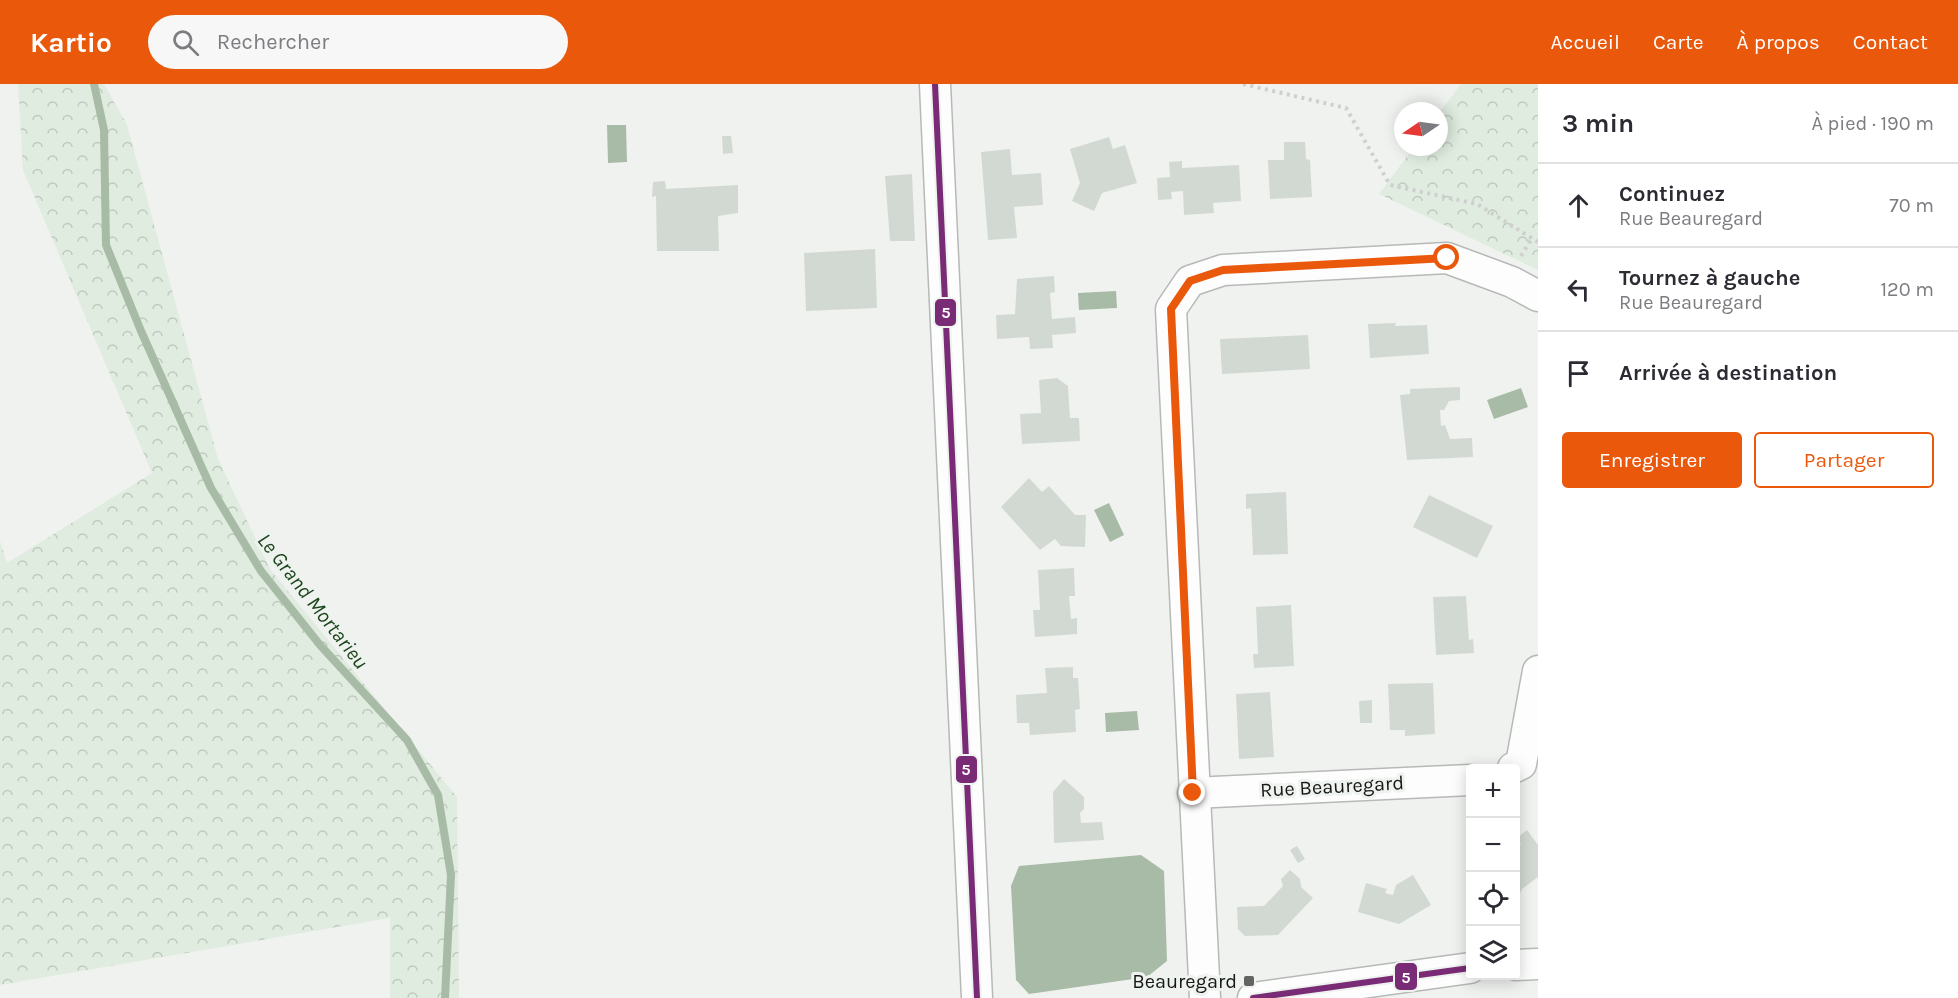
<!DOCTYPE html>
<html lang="fr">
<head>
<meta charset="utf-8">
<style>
  body { margin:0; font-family:Karla,sans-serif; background:#f7f7f7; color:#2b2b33 }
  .controls { position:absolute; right:18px; bottom:18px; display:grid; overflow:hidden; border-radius:6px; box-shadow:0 3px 15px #0003 }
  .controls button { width:54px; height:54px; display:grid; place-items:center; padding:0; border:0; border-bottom:2px solid #e1e1e2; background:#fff; color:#2b2b33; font:30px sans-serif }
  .compass { position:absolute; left:1394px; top:18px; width:54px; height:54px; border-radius:50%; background:#fff; box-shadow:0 3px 15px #0003; rotate:257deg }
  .stop { position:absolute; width:18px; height:18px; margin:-14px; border:4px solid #ea580c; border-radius:50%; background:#fff }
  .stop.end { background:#ea580c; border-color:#fff; box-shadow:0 2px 6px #0008 }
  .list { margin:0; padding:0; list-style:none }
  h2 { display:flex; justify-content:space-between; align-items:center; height:78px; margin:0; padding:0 24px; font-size:26px }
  h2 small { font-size:20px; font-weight:400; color:#7c7c81 }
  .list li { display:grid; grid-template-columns:39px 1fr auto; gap:18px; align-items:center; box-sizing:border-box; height:84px; padding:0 24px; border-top:2px solid #e1e1e2 }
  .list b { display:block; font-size:22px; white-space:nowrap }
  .list p { margin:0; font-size:20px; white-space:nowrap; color:#7c7c81 }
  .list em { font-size:20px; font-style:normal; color:#7c7c81 }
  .actions { display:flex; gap:12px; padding:18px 24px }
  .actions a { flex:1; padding:14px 0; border:2px solid #ea580c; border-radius:6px; text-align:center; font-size:21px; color:#ea580c }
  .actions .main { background:#ea580c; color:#fff }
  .icon { flex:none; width:33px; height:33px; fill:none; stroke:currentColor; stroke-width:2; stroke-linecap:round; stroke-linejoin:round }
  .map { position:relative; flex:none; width:1538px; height:914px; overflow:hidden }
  header { display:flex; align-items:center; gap:36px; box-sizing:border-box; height:84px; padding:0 30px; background:#ea580c; color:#fff }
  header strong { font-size:28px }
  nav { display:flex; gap:33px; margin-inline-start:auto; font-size:21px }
  .search { width:420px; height:54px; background:#f7f7f7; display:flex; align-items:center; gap:15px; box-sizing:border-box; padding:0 21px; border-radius:33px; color:#7c7c81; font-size:22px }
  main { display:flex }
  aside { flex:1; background:#fff }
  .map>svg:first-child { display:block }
  .forest { fill:url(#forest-crowns) }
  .water { fill:#a8bba6 }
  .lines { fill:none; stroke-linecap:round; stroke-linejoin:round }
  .stream { stroke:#a8bba6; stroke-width:8 }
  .building { fill:#d2d9d2 }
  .minor-casing { stroke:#b7b9b7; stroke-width:33 }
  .path { stroke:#cfcfcf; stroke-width:4; stroke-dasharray:3 4.5; stroke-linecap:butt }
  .minor { stroke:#fdfdfd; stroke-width:30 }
  .bus-1-casing { stroke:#eff3ef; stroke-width:10 }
  .bus-1 { stroke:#792b75; stroke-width:6 }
  .route { stroke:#ea580c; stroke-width:8 }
  .poi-dot { fill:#626462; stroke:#eff3ef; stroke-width:2 }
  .labels { text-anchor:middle; stroke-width:6; stroke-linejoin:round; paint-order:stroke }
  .street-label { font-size:20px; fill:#161716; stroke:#eff3ef }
  .poi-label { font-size:20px; fill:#161716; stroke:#eff3ef; text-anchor:end }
  .water-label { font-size:21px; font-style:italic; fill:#1e461d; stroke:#eff3ef }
  .line-badge { stroke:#eff3ef; stroke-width:2 }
  .badge-label { font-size:16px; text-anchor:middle; font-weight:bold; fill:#fff }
</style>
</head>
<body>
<header>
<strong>Kartio</strong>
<div class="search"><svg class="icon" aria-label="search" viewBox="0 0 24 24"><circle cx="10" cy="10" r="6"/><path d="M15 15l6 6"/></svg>Rechercher</div>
<nav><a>Accueil</a><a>Carte</a><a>À propos</a><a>Contact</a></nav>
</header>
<main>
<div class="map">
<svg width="1538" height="914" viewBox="0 0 1538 914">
  <defs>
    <pattern id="forest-crowns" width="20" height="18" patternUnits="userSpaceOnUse" patternTransform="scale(1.5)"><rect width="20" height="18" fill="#e0ecdf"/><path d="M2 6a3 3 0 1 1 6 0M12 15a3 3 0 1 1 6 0" fill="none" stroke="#bfcabf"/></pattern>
  </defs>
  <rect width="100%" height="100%" fill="#f0f2f0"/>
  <g class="forest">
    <path d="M18,0h86l23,41 91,334 52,110 187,228 2,201h-69v-80l-390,67v-444l7,22 145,-90 -129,-303z"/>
    <path d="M1461,0h77v186l-159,-76 35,-47h25v-34z"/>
  </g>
  <g class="water">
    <path d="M607,41h19l1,37 -19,1z"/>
    <path d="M1116,207l1,17 -38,2 -1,-17z"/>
    <path d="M1521,304l7,19 -34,12 -7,-19z"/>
    <path d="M1109,419l15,32 -14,7 -16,-32z"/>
    <path d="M1137,627l2,19 -33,2 -1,-19z"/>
    <path d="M1141,771l23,16 3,90 -20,16 -118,17 -13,-14 -5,-94 8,-20z"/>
  </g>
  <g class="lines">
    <path class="stream" d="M94,0l10,46 2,115 35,86 70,157 50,83 59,74 87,95 31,55 13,80 -6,123"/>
  </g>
  <g class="building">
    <path d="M722,52h9l2,17 -10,1z"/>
    <path d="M1109,53l4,12 12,-4 12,38 -35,10 -8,18 -22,-10 8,-18 -10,-34z"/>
    <path d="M1284,58h21l1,17 4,1 2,37 -42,2 -2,-39h16z"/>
    <path d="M1010,65l2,26 29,-2 2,32 -29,2 3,31 -29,2 -7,-88z"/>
    <path d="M1182,77v7l57,-3 2,36 -28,2 1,10 -30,2 -1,-24 -12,1 1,7 -14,1 -1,-22 13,-1 -1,-15z"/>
    <path d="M912,90l3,67h-25l-5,-65z"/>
    <path d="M665,97l1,8 72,-4v28l-20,3 1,35h-62l-1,-55 -4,1 1,-15z"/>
    <path d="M875,165l2,59 -71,3 -2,-58z"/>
    <path d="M1054,192l1,16 -5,1 2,26 23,-2 1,16 -24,2 1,13 -23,1 -1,-12 -32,2 -1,-24 19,-1 2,-35z"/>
    <path d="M1396,239l-1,3 32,-1 2,29 -59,4 -2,-34z"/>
    <path d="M1308,251l2,34 -88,5 -2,-35z"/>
    <path d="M1057,294l11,8 2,32h9l1,23 -58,3 -2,-30 21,-1 -2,-33z"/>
    <path d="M1460,303v13l-11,1 -5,9h-4l1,16 4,-1 5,14 22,-1 1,19 -66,3 -7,-65 10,-1v-5z"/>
    <path d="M1029,394l13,14 7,-6 26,29h11l-1,32 -24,-1 -6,-7 -15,11 -39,-43z"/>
    <path d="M1286,408l2,62 -35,1 -2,-47 -5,1v-15z"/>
    <path d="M1429,411l64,31 -16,32 -64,-31z"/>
    <path d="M1074,484l1,28h-6l2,23 6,-1v16l-42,3 -2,-27h7l-2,-40z"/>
    <path d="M1466,512l3,44 4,-1 1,14 -38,2 -3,-58z"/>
    <path d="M1291,521l3,61 -40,2 -1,-14h5l-2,-47z"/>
    <path d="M1073,583v11h5l2,31 -5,1 1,22 -46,3 -1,-12h-12l-1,-28 31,-2 -2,-25z"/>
    <path d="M1433,599l2,51 -30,2v-6h-15l-2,-46z"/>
    <path d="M1270,608l4,65 -35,2 -3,-65z"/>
    <path d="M1372,616v23h-12l-1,-22z"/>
    <path d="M1064,695l20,18v12l-4,4 1,10 21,-1 2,18 -50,3 -1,-51z"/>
    <path d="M1527,746l11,15v32l-16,12 -6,14v-55l5,-4 -4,-6z"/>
    <path d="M1297,762l8,13 -7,4 -8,-13z"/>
    <path d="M1290,786l10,9 1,8 12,11 -35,37 -33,1 -7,-7 -1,-22 27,-1 19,-20 -2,-7z"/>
    <path d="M1413,791l18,30 -32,19 -41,-12 8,-29 21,6 -2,4 8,2 3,-10z"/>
  </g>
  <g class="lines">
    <defs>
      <g id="minor">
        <path d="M935,0l42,914"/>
        <path d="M1513,684l8,-4 17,-93"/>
        <path d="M1193,709l277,-13"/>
        <path d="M1516,881l22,-1"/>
        <path d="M1205,914l-34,-689 19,-28 33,-11 224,-12 65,24 26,14"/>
        <path d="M1253,914l217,-30"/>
      </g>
    </defs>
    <use href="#minor" class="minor-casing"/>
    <g class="path">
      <path d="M1243,0l103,24 44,77 87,19 61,38"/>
      <path d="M1521,172l11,-18"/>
    </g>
    <use href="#minor" class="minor"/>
    <defs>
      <g id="bus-1">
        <path d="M935,0l42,914"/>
        <path d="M1253,914l217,-30"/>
      </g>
    </defs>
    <use href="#bus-1" class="bus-1-casing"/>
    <use href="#bus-1" class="bus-1"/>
  </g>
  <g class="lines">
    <path class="route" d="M1193,709l-22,-484 19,-28 33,-11 224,-12"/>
  </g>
  <rect class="poi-dot" x="1243" y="891" width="12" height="12" rx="3"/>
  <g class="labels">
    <g class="street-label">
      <text transform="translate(1332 702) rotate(-3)" y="7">Rue Beauregard</text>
    </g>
    <g class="poi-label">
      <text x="1237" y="904">Beauregard</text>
    </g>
    <g class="water-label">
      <text transform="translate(313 517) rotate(52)" y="7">Le Grand Mortarieu</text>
    </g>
  </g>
  <g class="line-badge">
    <rect x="934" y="214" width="23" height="29" rx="6" fill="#792b75"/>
    <rect x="955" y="671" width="23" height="29" rx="6" fill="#792b75"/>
    <rect x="1394" y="878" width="24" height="29" rx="6" fill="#792b75"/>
  </g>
  <g class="badge-label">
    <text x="946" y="234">5</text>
    <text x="966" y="691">5</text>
    <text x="1406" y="899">5</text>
  </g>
</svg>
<div class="controls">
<button>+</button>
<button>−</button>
<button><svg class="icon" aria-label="locate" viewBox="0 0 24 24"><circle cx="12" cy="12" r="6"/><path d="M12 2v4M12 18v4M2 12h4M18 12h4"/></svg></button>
<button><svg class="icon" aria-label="layers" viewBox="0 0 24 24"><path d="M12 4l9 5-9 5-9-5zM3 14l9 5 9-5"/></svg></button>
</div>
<svg class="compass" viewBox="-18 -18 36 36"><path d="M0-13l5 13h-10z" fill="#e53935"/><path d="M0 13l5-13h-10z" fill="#7c7c81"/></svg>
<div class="stop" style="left:1447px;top:174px"></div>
<div class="stop end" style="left:1193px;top:709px"></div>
</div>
<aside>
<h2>3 min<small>À pied · 190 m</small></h2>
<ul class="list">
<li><svg class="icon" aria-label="ahead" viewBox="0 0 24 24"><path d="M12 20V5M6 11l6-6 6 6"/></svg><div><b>Continuez</b><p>Rue Beauregard</p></div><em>70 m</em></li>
<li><svg class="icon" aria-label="left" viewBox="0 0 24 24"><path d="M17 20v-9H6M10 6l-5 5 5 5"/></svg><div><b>Tournez à gauche</b><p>Rue Beauregard</p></div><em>120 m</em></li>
<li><svg class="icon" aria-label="arrive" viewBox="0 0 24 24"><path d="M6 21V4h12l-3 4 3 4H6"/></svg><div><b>Arrivée à destination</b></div></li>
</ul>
<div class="actions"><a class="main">Enregistrer</a><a>Partager</a></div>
</aside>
</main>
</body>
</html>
